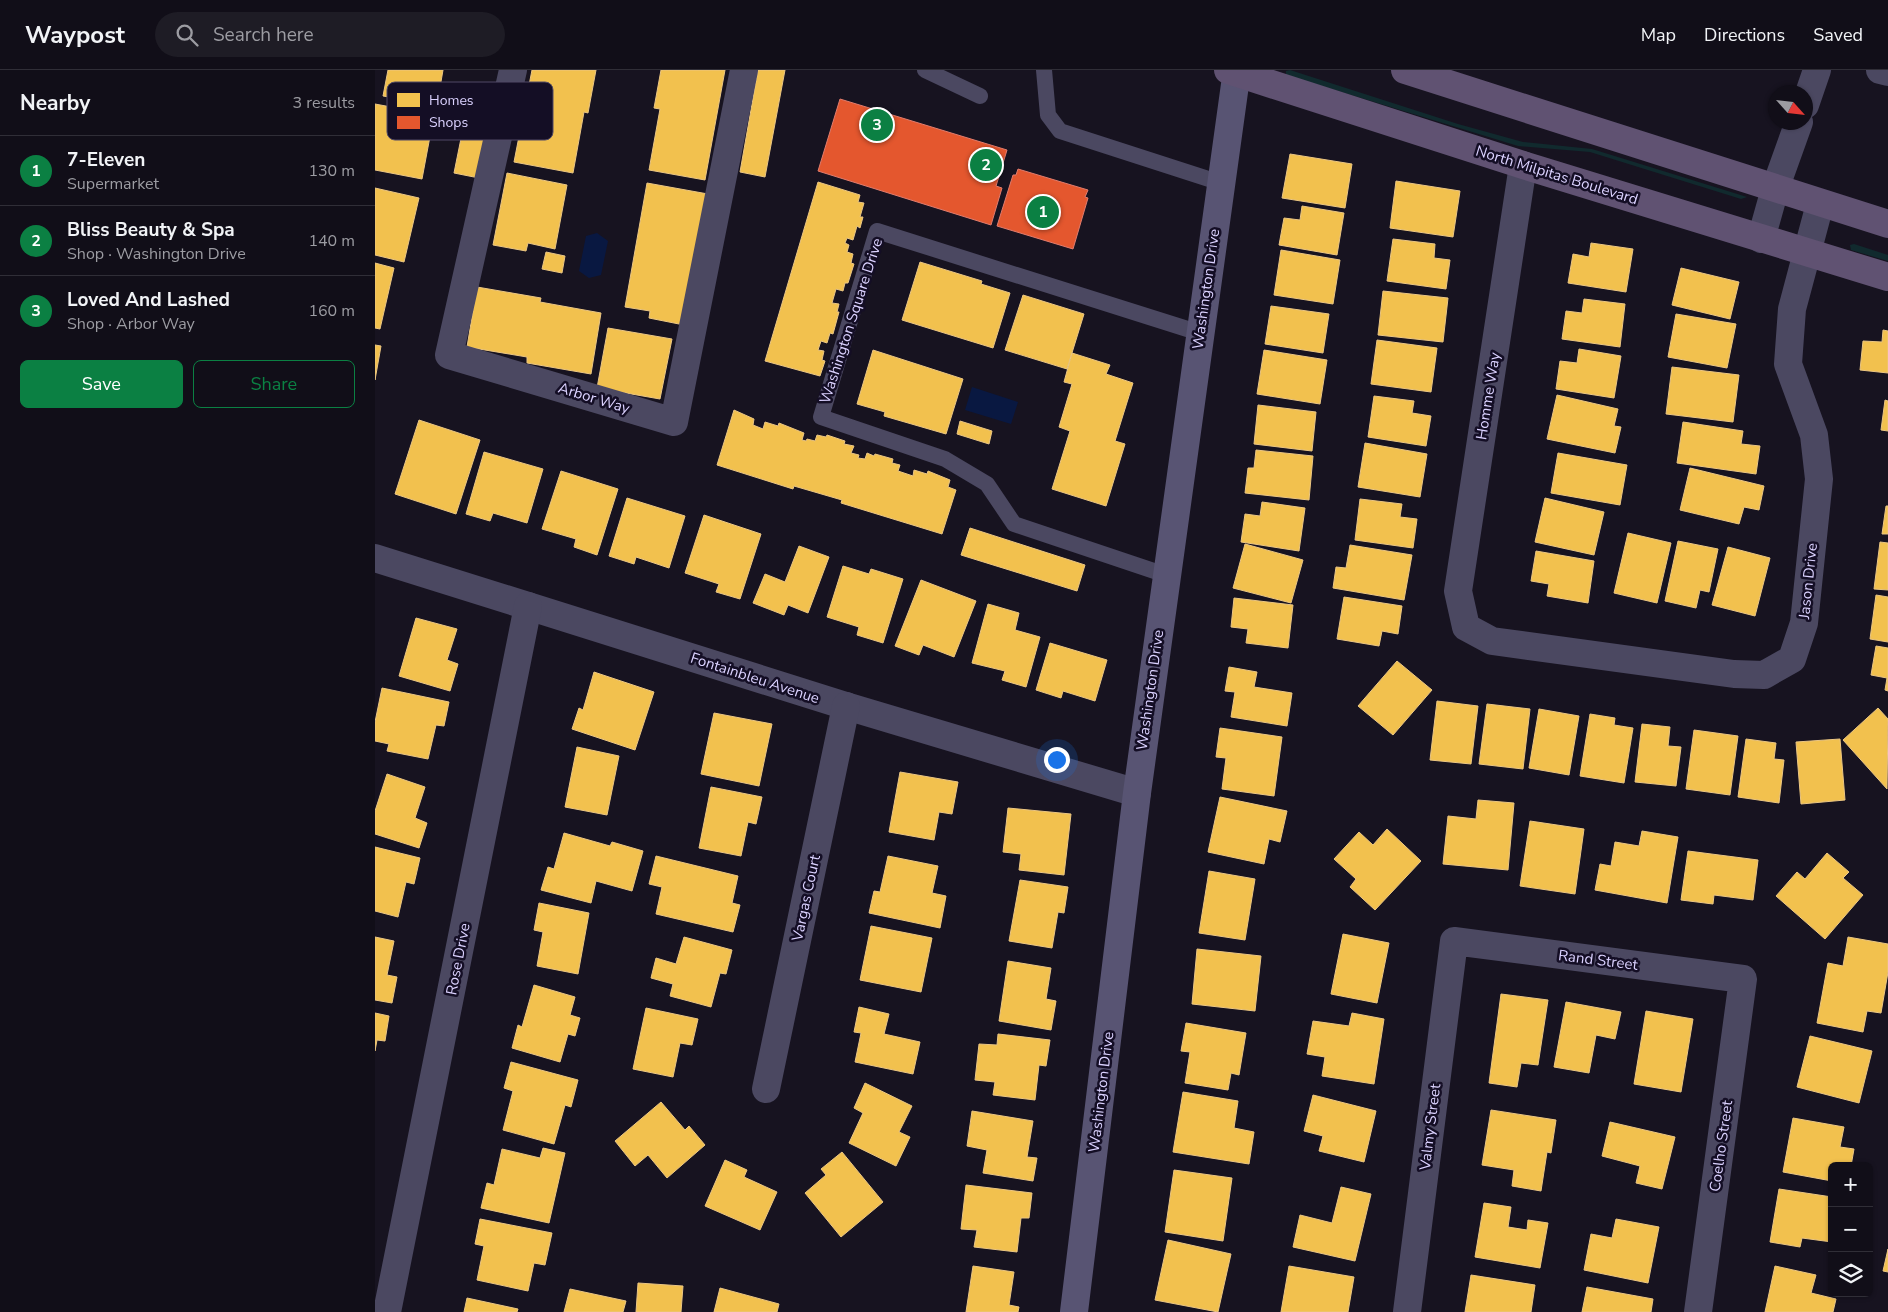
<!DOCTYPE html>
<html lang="en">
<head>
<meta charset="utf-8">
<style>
  body { margin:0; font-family:"Nunito Sans",sans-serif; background:#1e1c25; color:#f1f3f6 }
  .controls { position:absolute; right:15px; bottom:15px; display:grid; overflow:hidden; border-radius:8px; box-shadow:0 1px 4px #0004 }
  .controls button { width:45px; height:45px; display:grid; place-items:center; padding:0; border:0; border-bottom:1px solid #302e37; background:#110e18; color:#f1f3f6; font:25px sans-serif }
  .compass { position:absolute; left:1393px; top:15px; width:45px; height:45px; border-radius:50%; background:#110e18; box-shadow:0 1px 4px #0004; rotate:117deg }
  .you { position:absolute; left:681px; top:689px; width:18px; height:18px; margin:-12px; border:4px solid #fff; border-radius:50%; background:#1a73e8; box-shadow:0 0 0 8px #1a73e833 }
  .badge { display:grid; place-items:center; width:32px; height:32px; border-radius:50%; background:#0b8043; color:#fff; font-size:16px; font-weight:700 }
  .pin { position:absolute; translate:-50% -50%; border:2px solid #fff; box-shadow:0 1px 5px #0006 }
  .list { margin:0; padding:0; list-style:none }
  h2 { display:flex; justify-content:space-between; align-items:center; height:65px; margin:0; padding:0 20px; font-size:21px }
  h2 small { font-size:16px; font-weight:400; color:#9c9ca2 }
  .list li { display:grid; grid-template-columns:32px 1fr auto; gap:15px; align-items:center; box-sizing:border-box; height:70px; padding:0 20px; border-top:1px solid #302e37 }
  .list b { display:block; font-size:19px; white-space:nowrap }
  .list p { margin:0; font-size:16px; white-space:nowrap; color:#9c9ca2 }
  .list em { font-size:16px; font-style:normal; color:#9c9ca2 }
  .actions { display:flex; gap:10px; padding:15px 20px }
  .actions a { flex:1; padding:11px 0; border:1px solid #0b8043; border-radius:8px; text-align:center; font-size:18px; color:#0b8043 }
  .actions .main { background:#0b8043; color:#fff }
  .icon { flex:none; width:28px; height:28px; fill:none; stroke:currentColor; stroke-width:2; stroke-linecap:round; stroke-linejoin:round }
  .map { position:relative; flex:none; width:1513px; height:1242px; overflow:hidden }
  header { display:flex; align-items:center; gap:30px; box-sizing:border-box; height:70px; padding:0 25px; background:#110e18; border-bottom:1px solid #302e37 }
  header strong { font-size:24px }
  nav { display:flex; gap:28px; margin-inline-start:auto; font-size:18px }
  .search { width:350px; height:45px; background:#1e1c25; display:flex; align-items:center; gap:12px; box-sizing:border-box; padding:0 18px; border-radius:28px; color:#9c9ca2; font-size:19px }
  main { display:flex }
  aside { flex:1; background:#110e18 }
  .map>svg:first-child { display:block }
  .green { fill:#112a2e }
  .water { fill:#091841 }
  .homes { fill:#f2c14e; stroke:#ebc683 }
  .shops { fill:#e4572e; stroke:#e17c6d }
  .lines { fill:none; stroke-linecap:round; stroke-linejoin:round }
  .lane { stroke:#4b4861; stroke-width:16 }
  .street { stroke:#4b4861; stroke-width:28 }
  .secondary { stroke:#585473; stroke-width:28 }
  .primary { stroke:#605272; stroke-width:28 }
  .labels { text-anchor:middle; stroke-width:5; stroke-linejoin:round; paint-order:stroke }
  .street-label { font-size:15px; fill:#dbd2ff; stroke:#140e25 }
  .key { fill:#140e25; stroke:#504966; stroke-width:1 }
  .key-label { font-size:14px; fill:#dbd2ff }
</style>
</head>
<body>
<header>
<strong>Waypost</strong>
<div class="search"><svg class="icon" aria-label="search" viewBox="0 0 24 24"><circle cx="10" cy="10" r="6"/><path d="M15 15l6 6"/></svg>Search here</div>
<nav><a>Map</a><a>Directions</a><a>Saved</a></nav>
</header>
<main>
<aside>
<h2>Nearby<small>3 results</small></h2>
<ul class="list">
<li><span class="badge">1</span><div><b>7-Eleven</b><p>Supermarket</p></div><em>130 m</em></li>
<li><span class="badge">2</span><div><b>Bliss Beauty &amp; Spa</b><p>Shop · Washington Drive</p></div><em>140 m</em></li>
<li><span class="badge">3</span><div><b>Loved And Lashed</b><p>Shop · Arbor Way</p></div><em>160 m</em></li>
</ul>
<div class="actions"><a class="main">Save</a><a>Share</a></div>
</aside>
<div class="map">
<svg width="1513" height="1242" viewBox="0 0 1513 1242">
  <rect width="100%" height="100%" fill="#171320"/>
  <g class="green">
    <path d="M915,0l168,54 65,18 69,7 155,48 -6,2 -151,-47 -72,-6 -232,-71v-4z"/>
    <path d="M1479,174l34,11v6l-37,-11 -1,-5z"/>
  </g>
  <g class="water">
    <path d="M222,163l11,8 -7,34 -12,3 -10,-7 7,-35z"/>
    <path d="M597,317l46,15 -7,22 -46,-14z"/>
  </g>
  <g class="homes">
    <path d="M13,0h55l-6,35 -54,-9z"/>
    <path d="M157,0h64l-8,43 -4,-1 -11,61 -59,-11z"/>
    <path d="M286,0h64l-20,110 -56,-10 11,-61 -6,-1z"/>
    <path d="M383,0h27l-20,107 -25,-5z"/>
    <path d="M96,19l25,4 -17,85 -25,-5z"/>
    <path d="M0,34l59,11 -12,64 -47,-9z"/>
    <path d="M915,84l62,10 -7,44 -63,-10z"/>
    <path d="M132,103l60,12 -12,64 -27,-6 -2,8 -33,-6z"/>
    <path d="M1021,111l64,10 -7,46 -63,-9z"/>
    <path d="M443,112l42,13 -2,7 6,1 -4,14h3l-3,11 -3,-2 -4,14 -6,-2 -2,5 4,2 -2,7 6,2 -2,9 3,1 -6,19h-3l-2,8 -7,-2 -4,14 7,1 -2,8h2l-6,22 -3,-1 -3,10 -6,-2 -3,9 6,1 -2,9 3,1 -5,15 -55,-15z"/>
    <path d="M272,113l61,11 -24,131 -35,-7 1,-7 -25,-4z"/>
    <path d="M0,118l44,10 -15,64 -29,-7z"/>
    <path d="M927,136l42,7 -7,42 -58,-10 5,-27 16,2z"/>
    <path d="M1018,169l42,5 -1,14 16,2 -4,29 -59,-8z"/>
    <path d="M1216,173l42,6 -7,43 -58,-9 5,-29 16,3z"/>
    <path d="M906,180l59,10 -7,44 -59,-9z"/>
    <path d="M171,182l19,4 -3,17 -20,-4z"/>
    <path d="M545,192l62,19 -1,3 29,9 -17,55 -91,-28z"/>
    <path d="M0,193l19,5 -14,61 -5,-1z"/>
    <path d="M1306,198l58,14 -9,37 -58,-14z"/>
    <path d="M102,217l64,11 -1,4 61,11 -10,61 -64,-11v-6l-60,-10z"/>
    <path d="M1008,221l65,7 -5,44 -65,-7z"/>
    <path d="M648,225l61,19 -17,55 -62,-19z"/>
    <path d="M1209,229l41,5 -5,43 -58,-8 4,-28 16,2z"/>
    <path d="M896,236l58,8 -6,39 -58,-9z"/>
    <path d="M1301,244l60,10 -9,44 -59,-11z"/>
    <path d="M233,258l64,11 -12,60 -63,-11z"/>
    <path d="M1508,260l5,1v42l-28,-3 3,-29 19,1z"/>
    <path d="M1002,270l60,8 -6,44 -60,-8z"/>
    <path d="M0,275l6,1 -6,34z"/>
    <path d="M1204,279l42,7 -7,42 -58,-9 4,-28 17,2z"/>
    <path d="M498,280l90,29 -17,55 -62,-18 1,-4 -28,-8z"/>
    <path d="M889,280l63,10 -7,44 -63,-10z"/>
    <path d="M697,283l38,12 -4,9 27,9 -18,58 10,3 -19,62 -54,-17 18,-58 -11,-4 13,-43 -8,-2z"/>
    <path d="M1297,297l67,8 -6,47 -67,-8z"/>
    <path d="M1182,325l61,14 -4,17 7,1 -6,26 -68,-14z"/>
    <path d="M999,326l40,5 -2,12 19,3 -5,30 -58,-9z"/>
    <path d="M1510,330l3,1v30l-7,-1z"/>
    <path d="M883,335l58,7 -4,39 -58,-7z"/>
    <path d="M359,340l20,9 -1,6 10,4 2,-7 13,4 1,-3 25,10 -2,7 4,1 1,-2 8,2 2,-6 9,2 1,-2 18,6 -1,3 10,2 -3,7 8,2 -1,3 7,1 2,-6 7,3 1,-2 18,5 -1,4 8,2 -2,6 15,5 1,-6 13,4 1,-3 22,9 -2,7 8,3 -14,44 -101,-31 1,-3 -48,-14 -1,3 -76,-24z"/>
    <path d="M44,350l61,20 -24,74 -61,-20z"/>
    <path d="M585,351l32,10 -3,13 -32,-10z"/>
    <path d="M1308,352l60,9 -2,13 19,2 -4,28 -79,-11z"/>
    <path d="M990,373l62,11 -7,43 -62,-10z"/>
    <path d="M881,380l57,6 -4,44 -64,-7 3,-25h6z"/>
    <path d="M109,382l59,17 -16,54 -34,-10 -3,8 -24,-7z"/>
    <path d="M1183,383l69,12 -7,40 -69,-12z"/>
    <path d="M1315,398l74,18 -5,24 -15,-3 -5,17 -59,-14z"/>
    <path d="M186,401l57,18 -21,66 -23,-8 2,-8 -34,-10z"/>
    <path d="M252,428l58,18 -16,52 -33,-11 -2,7 -25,-8z"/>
    <path d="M1170,428l59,14 -10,43 -59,-13z"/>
    <path d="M985,429l42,5 -2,13 17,2 -4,29 -58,-8z"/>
    <path d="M887,432l43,6 -6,43 -58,-9 4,-28 15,2z"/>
    <path d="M1511,436h2v28h-6z"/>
    <path d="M329,445l57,19 -21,65 -24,-7 3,-8 -34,-11z"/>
    <path d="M595,458l115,37 -8,26 -116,-36z"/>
    <path d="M1253,463l43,10 -14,60 -43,-10z"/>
    <path d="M1303,471l40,8 -9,43 -9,-2 -4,18 -31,-7z"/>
    <path d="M1505,472l8,1v47l-14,-1z"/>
    <path d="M870,474l58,16 -12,43 -58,-15z"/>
    <path d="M975,475l62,10 -8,45 -71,-12 3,-21 10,1z"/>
    <path d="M424,476l30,11 -21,56 -20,-8 -4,10 -31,-12 12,-29 20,8z"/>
    <path d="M1353,477l42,11 -15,58 -43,-11z"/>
    <path d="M1161,481l58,10 -6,42 -41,-7 2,-12 -18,-3z"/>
    <path d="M468,496l26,8 2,-5 32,10 -20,64 -26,-8 2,-8 -32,-10z"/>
    <path d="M546,510l55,21 -22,56 -31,-12 -4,10 -24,-9z"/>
    <path d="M1501,525l12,2v45l-18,-3z"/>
    <path d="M969,527l58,9 -4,28 -16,-3 -3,15 -42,-7z"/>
    <path d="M859,528l59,7 -5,43 -42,-5 2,-14 -17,-2z"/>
    <path d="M613,534l31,9 -4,17 25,7 -14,50 -24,-7 3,-9 -33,-8z"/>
    <path d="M41,548l41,11 -10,31 11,4 -8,27 -51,-15z"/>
    <path d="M675,573l57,17 -12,41 -32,-10 -2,7 -25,-8z"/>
    <path d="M1501,576l12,2v43l-3,-1 2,-12 -16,-3z"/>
    <path d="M1022,591l35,29 -39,45 -35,-29z"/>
    <path d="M854,597l28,5 -3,15 38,6 -5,33 -56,-9 4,-25 -10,-1z"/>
    <path d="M219,602l60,20 -19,58 -63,-21 7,-21 4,2z"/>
    <path d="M7,618l67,14 -5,24 -8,-1 -8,34 -41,-8 2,-7 -14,-3v-19z"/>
    <path d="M1062,631l41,5 -7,58 -41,-4z"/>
    <path d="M1112,634l43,5 -7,60 -44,-5z"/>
    <path d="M1503,638l10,11 -1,70 -44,-49z"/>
    <path d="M1164,639l40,7 -10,59 -40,-7z"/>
    <path d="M339,643l58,11 -13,62 -58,-12z"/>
    <path d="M1215,644l25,4 -1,7 19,3 -9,55 -44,-7z"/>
    <path d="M1267,654l28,3 -2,19 13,1 -5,39 -41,-4z"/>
    <path d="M845,658l62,9 -8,59 -52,-7 4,-31 -10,-1z"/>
    <path d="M1319,660l44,6 -8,59 -44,-6z"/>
    <path d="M1371,669l30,4 -2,16 10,1 -5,43 -41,-6z"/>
    <path d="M1465,669l5,61 -44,4 -5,-62z"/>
    <path d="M202,677l42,9 -12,59 -42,-8z"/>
    <path d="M525,702l58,10 -6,32 -13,-2 -5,28 -45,-8z"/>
    <path d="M12,704l38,13 -10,31 12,5 -8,25 -44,-14v-23z"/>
    <path d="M336,717l51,10 -6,27 -8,-2 -7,34 -42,-8z"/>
    <path d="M845,727l67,14 -7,31 -11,-3 -5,25 -56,-12z"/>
    <path d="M1103,730l36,3 -6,67 -65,-6 5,-48 28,3z"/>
    <path d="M633,738l63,6 -7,61 -45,-5 2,-16 -18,-2z"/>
    <path d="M1155,751l54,8 -9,65 -55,-8z"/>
    <path d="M1012,759l34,32 -46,49 -25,-23 6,-8 -22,-20 25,-27 14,13z"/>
    <path d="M1267,761l36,6 -11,66 -72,-13 5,-26 11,2 4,-24 24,4z"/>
    <path d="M189,763l46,13 2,-4 31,9 -11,40 -36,-10 -5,22 -50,-13 7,-23 6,2z"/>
    <path d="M0,777l45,11 -6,26 -8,-2 -8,35 -23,-6z"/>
    <path d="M1313,781l70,9 -5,40 -39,-5 -1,9 -32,-4z"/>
    <path d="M1452,783l22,19 -6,6 20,17 -38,44 -49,-43 21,-24 8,7z"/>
    <path d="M281,786l82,20 -6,27 8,2 -7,27 -77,-18 6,-27 -13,-3z"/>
    <path d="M513,786l50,10 -6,27 14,3 -6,32 -71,-15 5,-22 6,1z"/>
    <path d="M834,801l46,8 -10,61 -46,-7z"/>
    <path d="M645,810l48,7 -4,26 -6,-1 -6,36 -43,-7z"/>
    <path d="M164,833l50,10 -11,61 -41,-8 6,-34 -9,-2z"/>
    <path d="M496,856l61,12 -11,54 -61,-12z"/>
    <path d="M968,864l46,9 -12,60 -46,-9z"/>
    <path d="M0,867l19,4 -7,34 10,2 -5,26 -17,-3z"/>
    <path d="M309,867l48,13 -6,24 -6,-1 -9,34 -41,-11 3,-12 -22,-6 5,-20 20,6z"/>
    <path d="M1473,867l40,7v28l-7,41 -14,-2 -4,21 -46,-9 11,-60 15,3z"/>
    <path d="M822,879l64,7 -6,55 -63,-7z"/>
    <path d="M633,891l43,7 -5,31 10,2 -5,29 -52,-9z"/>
    <path d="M159,915l41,12 -5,18 10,3 -5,18 -7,-2 -8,28 -48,-14 6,-23 4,2z"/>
    <path d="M1126,924l47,6 -10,65 -17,-2 -4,24 -28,-4z"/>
    <path d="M1191,932l55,10 -6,27 -19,-4 -7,38 -35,-6z"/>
    <path d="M484,937l30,7 -5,20 36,8 -7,32 -58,-12 6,-29 -7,-1z"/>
    <path d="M271,938l52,11 -6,26 -12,-2 -7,34 -40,-8z"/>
    <path d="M1271,941l47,8 -12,73 -47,-8z"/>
    <path d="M0,943l14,3 -4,25 -8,-1 -2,11z"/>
    <path d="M977,943l32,6 -10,65 -52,-8 3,-19 -18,-3 6,-33 36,5z"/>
    <path d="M811,953l60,10 -7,42 -8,-2 -3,17 -43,-7 5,-31 -9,-1z"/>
    <path d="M623,964l52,6 -4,26 -7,-1 -4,35 -42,-5 2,-13 -20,-2 4,-36 18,1z"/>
    <path d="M1435,966l62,15 -13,52 -62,-16z"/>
    <path d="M136,992l67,18 -7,27 -6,-2 -11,39 -51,-14 10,-39 -9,-3z"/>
    <path d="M490,1013l47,23 -13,26 11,5 -14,29 -47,-23 14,-30 -9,-5z"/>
    <path d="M808,1022l55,9 -4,27 20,4 -5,32 -76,-12z"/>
    <path d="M938,1025l63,16 -12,51 -45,-11 4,-15 -19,-5z"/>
    <path d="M286,1032l24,28 4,-4 16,19 -38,33 -19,-23 -13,11 -20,-25z"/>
    <path d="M1116,1040l65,10 -5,33 -4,-1 -6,39 -29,-5 2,-16 -32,-5z"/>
    <path d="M597,1041l61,10 -6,36 10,1 -4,23 -50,-8 4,-23 -20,-4z"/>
    <path d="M1418,1048l51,9 -4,20 14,2 -3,17h-19v15l-49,-9z"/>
    <path d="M1235,1052l65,15 -13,52 -26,-6 4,-17 -38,-10z"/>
    <path d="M168,1078l22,5 -16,70 -68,-15 6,-25 7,2 8,-36 38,9z"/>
    <path d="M467,1082l41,50 -42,35 -36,-44 21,-18 -5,-6z"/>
    <path d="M350,1090l22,10 -3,7 33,15 -17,38 -55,-24z"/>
    <path d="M799,1100l58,8 -9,63 -58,-9z"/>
    <path d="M591,1115l66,8 -3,25h-8l-4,34 -43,-5 3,-17 -16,-1z"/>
    <path d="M966,1117l30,7 -16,67 -62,-14 7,-32 32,8z"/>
    <path d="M1404,1119l53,8v45l-30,-4 -2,9 -30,-5z"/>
    <path d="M1109,1133l27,4 -3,20 19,3 1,-10 20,3 -8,45 -65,-11z"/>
    <path d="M105,1149l72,14 -7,32 -11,-2 -6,28 -51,-11 7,-34 -9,-2z"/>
    <path d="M1241,1149l43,8 -11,56 -64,-13 7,-36 21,4z"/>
    <path d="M793,1170l63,14 -13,58 -63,-12z"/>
    <path d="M1513,1179v23l-5,-1z"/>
    <path d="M598,1196l41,6 -5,33 10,2 -1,5h-52z"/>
    <path d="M914,1196l65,11 -6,35h-67z"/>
    <path d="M1400,1196l41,9 -5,18 25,6 -3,13h-68z"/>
    <path d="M1096,1205l64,10 -4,27h-66z"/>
    <path d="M263,1213l45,3 -2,26h-45z"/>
    <path d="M1212,1217l66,12 -2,13h-69z"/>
    <path d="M345,1218l59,16 -2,8h-63z"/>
    <path d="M195,1219l56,12 -3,11h-59z"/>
    <path d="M92,1228l51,11 -1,3h-53z"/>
  </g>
  <g class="shops">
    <path d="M465,29l167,51 -11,36 6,2 -11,37 -173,-54z"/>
    <path d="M643,99l70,21 -3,7 3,1 -15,51 -76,-23 16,-51h3z"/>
  </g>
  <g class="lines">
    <g class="lane">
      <path d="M550,0l55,26"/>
      <path d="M669,0l4,45 12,16 161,52"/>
      <path d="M791,505l-152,-51 -27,-40 -42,-25 -124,-42 56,-186 323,102"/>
    </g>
    <g class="street">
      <path d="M138,0l-64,285 225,67 70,-352"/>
      <path d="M1505,0l8,2"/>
      <path d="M1430,35l12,-35"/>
      <path d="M1148,95l-65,426 8,36 26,14 242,33 30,1 28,-16 12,-36 15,-144 -5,-44 -26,-71 4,-55 28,-105"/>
      <path d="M1386,169l14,-50 24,-67"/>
      <path d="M0,488l471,148 291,87"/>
      <path d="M391,1019l80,-383"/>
      <path d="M12,1242l141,-706"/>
      <path d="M1032,1242l47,-371 289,38 -45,333"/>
    </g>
    <path class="secondary" d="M699,1242l63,-519 100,-723"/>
    <g class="primary">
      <path d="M853,0l295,95 365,112"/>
      <path d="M1030,0l483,154"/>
    </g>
  </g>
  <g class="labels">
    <g class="street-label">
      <text transform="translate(1182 105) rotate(17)" y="5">North Milpitas Boulevard</text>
      <text transform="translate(831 219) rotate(-82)" y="5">Washington Drive</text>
      <text transform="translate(476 251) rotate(-72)" y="5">Washington Square Drive</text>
      <text transform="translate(1113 326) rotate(-81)" y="5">Homme Way</text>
      <text transform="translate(219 328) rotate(17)" y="5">Arbor Way</text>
      <text transform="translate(1433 511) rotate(-84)" y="5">Jason Drive</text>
      <text transform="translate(380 608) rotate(18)" y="5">Fontainbleu Avenue</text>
      <text transform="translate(775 620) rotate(-82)" y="5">Washington Drive</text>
      <text transform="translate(431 828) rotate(-78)" y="5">Vargas Court</text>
      <text transform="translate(83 889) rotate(-79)" y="5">Rose Drive</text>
      <text transform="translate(1223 890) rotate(7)" y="5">Rand Street</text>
      <text transform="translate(726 1022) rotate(-83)" y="5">Washington Drive</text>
      <text transform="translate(1055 1057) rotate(-83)" y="5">Valmy Street</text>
      <text transform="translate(1346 1076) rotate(-82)" y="5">Coelho Street</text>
    </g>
  </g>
  <rect x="12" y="12" width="166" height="58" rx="8" class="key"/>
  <rect x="22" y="23" width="23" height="14" fill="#f2c14e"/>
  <rect x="22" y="46" width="23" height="13" fill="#e4572e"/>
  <g class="key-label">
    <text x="54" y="35">Homes</text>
    <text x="54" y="57">Shops</text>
  </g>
</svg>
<div class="controls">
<button>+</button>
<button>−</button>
<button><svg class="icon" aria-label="layers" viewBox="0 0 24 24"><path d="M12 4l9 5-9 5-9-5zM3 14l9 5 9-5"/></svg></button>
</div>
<svg class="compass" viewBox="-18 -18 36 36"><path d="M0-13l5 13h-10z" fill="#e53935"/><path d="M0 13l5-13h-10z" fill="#9c9ca2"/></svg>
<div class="you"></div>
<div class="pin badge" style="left:668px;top:142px">1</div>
<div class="pin badge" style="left:611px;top:95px">2</div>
<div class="pin badge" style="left:502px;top:55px">3</div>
</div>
</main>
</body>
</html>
